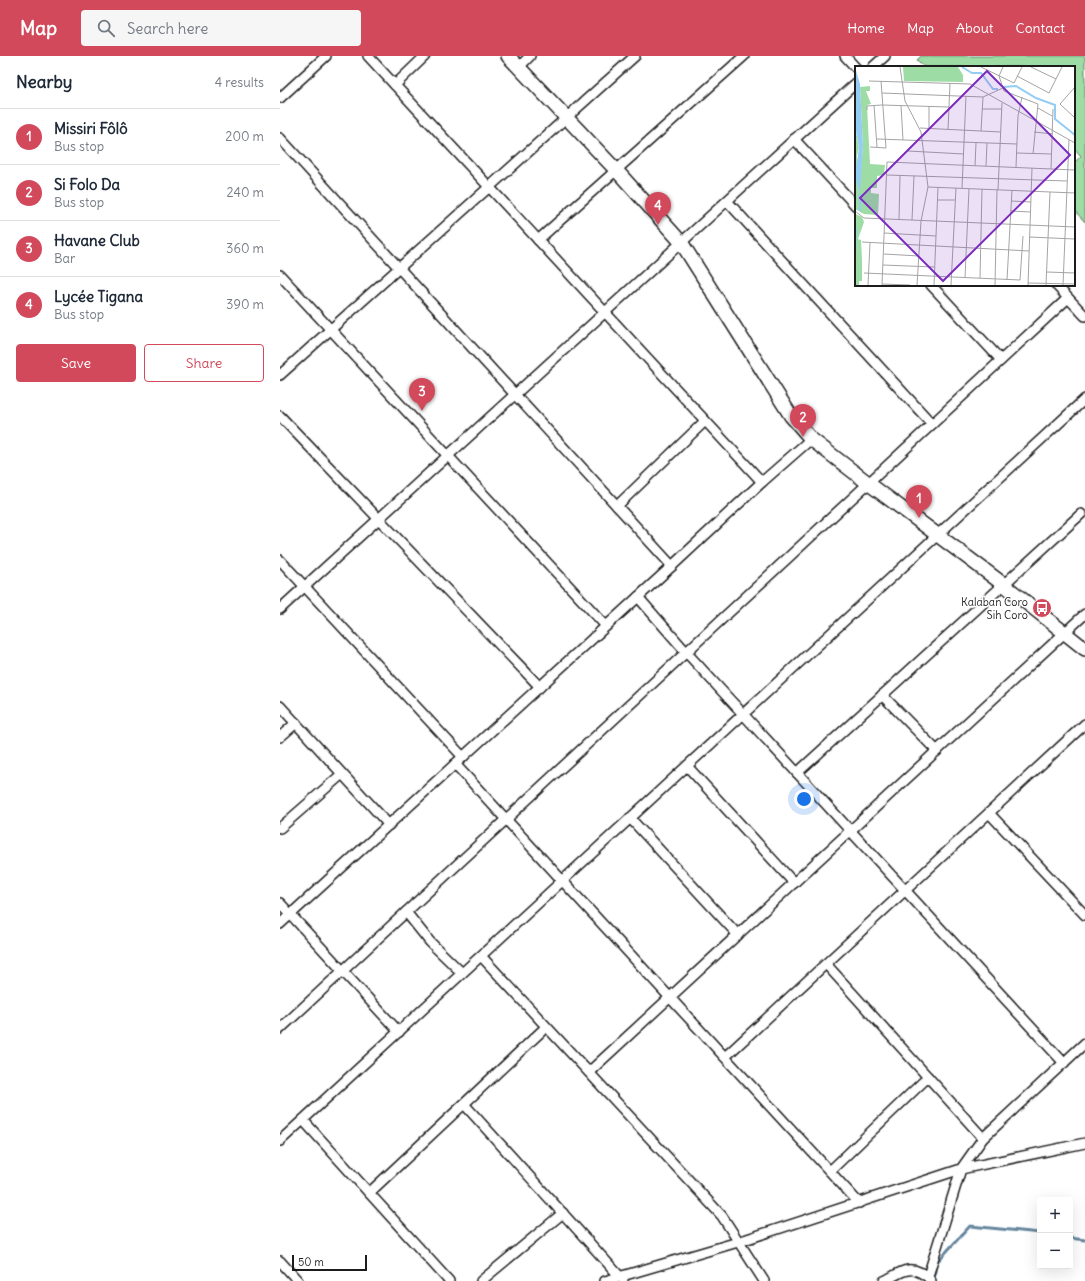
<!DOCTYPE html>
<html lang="en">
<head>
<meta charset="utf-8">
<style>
  body { margin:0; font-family:Delius,sans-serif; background:#f6f6f7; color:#1f2937 }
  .controls { position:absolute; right:12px; bottom:12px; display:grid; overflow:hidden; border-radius:4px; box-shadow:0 4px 16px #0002 }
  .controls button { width:36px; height:36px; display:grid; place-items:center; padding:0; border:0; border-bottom:1px solid #e0e1e3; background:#fff; color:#1f2937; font:20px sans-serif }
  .scale { position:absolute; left:12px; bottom:10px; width:75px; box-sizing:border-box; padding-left:4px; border:2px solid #1c1c1c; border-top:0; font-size:11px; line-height:14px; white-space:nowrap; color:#1c1c1c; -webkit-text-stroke:3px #fff; paint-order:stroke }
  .you { position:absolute; left:524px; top:743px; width:14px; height:14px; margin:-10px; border:3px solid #fff; border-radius:50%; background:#1a73e8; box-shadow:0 0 0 6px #1a73e833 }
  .badge { display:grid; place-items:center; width:26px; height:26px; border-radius:50%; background:#d1495b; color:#fff; font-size:13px; font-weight:700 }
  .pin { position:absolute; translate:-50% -33px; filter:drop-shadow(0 1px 2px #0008) }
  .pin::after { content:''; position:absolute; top:21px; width:14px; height:12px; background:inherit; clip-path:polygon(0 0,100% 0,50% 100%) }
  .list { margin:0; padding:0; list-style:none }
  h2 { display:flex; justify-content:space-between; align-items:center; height:52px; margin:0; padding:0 16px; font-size:17px }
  h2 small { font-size:13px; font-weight:400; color:#747a83 }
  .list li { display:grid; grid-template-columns:26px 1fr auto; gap:12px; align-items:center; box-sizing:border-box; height:56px; padding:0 16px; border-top:1px solid #e0e1e3 }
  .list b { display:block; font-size:15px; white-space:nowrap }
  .list p { margin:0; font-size:13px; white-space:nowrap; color:#747a83 }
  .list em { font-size:13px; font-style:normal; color:#747a83 }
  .actions { display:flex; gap:8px; padding:12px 16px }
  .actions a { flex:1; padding:9px 0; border:1px solid #d1495b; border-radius:4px; text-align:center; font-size:14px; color:#d1495b }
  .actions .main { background:#d1495b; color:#fff }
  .icon { flex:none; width:22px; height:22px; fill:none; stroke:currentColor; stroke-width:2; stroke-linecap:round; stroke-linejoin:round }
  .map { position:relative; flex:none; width:805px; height:1225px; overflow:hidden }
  header { display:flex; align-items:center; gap:24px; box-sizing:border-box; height:56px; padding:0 20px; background:#d1495b; color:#fff }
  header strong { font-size:19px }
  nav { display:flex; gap:22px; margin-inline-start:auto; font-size:14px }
  .search { width:280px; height:36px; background:#f6f6f7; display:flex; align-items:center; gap:10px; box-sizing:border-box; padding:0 14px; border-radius:4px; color:#747a83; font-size:15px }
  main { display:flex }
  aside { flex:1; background:#fff }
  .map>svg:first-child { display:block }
  .green { fill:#9edca5; stroke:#5d7c60 }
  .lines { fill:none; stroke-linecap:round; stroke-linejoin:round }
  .stream { stroke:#65869e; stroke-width:3 }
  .street-casing { stroke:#1c1c1c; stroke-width:12 }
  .secondary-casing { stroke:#1c1c1c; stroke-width:16 }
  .street { stroke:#fff; stroke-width:9 }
  .secondary { stroke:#fff; stroke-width:13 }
  .labels { text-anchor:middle; stroke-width:3; stroke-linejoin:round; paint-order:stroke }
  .poi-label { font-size:11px; fill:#1c1c1c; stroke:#fff; text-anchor:end }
  .inset-river { fill:none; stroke:#95ccf4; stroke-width:2 }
  .inset-road { fill:none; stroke:#a4a4a4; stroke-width:1 }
  .view { fill:#7b2cbf; fill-opacity:0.15; stroke:#7b2cbf; stroke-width:2 }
  .inset-edge { fill:none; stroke:#1c1c1c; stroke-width:2 }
</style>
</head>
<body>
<header>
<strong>Map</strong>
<div class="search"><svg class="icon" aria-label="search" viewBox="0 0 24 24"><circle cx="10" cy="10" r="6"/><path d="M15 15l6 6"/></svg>Search here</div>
<nav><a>Home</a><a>Map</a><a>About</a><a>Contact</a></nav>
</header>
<main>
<aside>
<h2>Nearby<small>4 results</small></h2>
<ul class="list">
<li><span class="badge">1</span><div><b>Missiri Fôlô</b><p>Bus stop</p></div><em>200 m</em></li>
<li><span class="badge">2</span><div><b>Si Folo Da</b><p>Bus stop</p></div><em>240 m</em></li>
<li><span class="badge">3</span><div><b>Havane Club</b><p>Bar</p></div><em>360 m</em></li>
<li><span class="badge">4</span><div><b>Lycée Tigana</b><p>Bus stop</p></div><em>390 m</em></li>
</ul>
<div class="actions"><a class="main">Save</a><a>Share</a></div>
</aside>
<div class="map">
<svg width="805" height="1225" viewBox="0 0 805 1225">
  <rect width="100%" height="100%" fill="#fff"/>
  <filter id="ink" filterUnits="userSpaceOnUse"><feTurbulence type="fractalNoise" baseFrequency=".025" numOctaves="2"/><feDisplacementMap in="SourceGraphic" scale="8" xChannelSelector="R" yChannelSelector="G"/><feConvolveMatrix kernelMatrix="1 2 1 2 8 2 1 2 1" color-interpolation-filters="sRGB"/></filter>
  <g filter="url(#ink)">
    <path class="green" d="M641,0h164v166l-11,-12v-47l7,-7 -7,-8v-81h-150l-7,-7z"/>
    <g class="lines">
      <g class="stream">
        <path d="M790,1182l15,2"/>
        <path d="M654,1225l2,-18 34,-37 70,7"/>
      </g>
      <defs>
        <g id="street">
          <path d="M88,0l394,426"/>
          <path d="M565,0l11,12"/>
          <path d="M239,11l11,-11"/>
          <path d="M593,11l12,-11"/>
          <path d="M115,29l30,-29"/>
          <path d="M0,42l46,-42"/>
          <path d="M0,82l392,428"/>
          <path d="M514,83l62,67"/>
          <path d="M447,145l205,223"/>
          <path d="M258,184l206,-184"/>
          <path d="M0,219l326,351"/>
          <path d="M651,229l70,75"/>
          <path d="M776,229l29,31"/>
          <path d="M0,319l355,-319"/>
          <path d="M0,360l260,271"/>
          <path d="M337,450l88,-85"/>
          <path d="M0,504l183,197"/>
          <path d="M358,541l48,55 378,411"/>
          <path d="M0,553l576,-526"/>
          <path d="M602,639l55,56"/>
          <path d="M0,650l109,119"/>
          <path d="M0,681l16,-14"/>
          <path d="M175,708l404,439"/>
          <path d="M407,710l107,117"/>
          <path d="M517,717l284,-259"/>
          <path d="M709,757l96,102"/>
          <path d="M350,762l108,117"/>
          <path d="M0,772l62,-54"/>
          <path d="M0,847l119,129"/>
          <path d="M126,856l24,30 32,31"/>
          <path d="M0,868l392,-358 90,-84 49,-43"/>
          <path d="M201,900l241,260 42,65"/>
          <path d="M546,908l157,174"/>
          <path d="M0,973l788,-731"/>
          <path d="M445,1001l360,-333"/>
          <path d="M309,1016l496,-458"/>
          <path d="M184,1048l159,176"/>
          <path d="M23,1064l146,161"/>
          <path d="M0,1085l805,-742"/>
          <path d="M550,1115l98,-94"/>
          <path d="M89,1137l177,-166"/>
          <path d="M0,1205l18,20"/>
          <path d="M648,1220l33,-107 22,-31 102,-95"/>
          <path d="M201,1225l82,-68"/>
          <path d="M325,1225l133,-39 223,-73 124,-26"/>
          <path d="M604,1225c7,-3 16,-10 24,-11 8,-1 18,4 23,11"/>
        </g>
        <path id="secondary" d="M228,0l109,115 64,71 110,174 20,23 57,44 135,101 82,65"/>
      </defs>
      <use href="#street" class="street-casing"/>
      <use href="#secondary" class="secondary-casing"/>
      <use href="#street" class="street"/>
      <use href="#secondary" class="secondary"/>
    </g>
  </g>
  <defs>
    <symbol id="bus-disc" viewBox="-11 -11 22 22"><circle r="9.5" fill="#d1495b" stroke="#fff"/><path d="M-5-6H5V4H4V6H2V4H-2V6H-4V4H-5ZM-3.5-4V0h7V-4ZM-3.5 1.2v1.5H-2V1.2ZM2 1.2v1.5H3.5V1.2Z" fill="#fff"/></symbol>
  </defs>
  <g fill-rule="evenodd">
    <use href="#bus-disc" x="751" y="541" width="22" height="22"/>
  </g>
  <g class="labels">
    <g class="poi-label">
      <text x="748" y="550">Kalaban Coro<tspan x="748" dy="13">Sih Coro</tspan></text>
    </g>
  </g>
  <g transform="translate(575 10)">
    <rect width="220" height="220" fill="#fff"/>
    <path d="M48,1h55l5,8v7l-59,-1zM15,20v5h-4l5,13 -4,1 3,59 15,1 -1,10 -7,1v12h-6v5l8,1 -1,21 -14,-1 -9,-5v-83l4,22 -2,8 2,37 4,-47 -3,-59zM1,148l6,3 2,5 -6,17 3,1 1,20v21h-3v4h-4z" fill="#9edca5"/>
    <path d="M0,1l5,17 3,62 -3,48 -5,-19 4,-27 -4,-22z" fill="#95ccf4"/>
    <path class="inset-river" d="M107,1l10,6h9l12,16h5M148,21l13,-1 20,12 19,7v14l20,16M5,128v17M0,190l1,-28"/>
    <path class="inset-road" d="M45,1l5,34 16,31 7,55 -7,34 -4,64M126,1l33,16 8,-16M148,1l-4,9 5,15 34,13 -5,50M176,1l25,12M162,10l32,17 13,-26M14,15l101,3 105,59M220,21l-15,17 15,14M27,27l101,4 20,-9M19,39l3,42M46,39l2,35M183,42l14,8M127,43h20M12,44v-4l15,-1 67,2M65,62l81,4M74,63v-23M93,64l2,-47M126,65l2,-34M179,66l19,2M22,73l140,5M15,81l16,1 -5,-67M53,85l56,3M161,87l36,1M120,100l1,-23M131,100l1,-23M161,101l2,-51 4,-19M196,103l2,-60M32,109l180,6M73,121l147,6M107,122l4,-92M143,124l4,-87M82,134h18M156,135l20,1M0,145l9,7 211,9M156,145l19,1M44,154l1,-45M57,154l2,-44M29,167l52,3M174,171l46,2M7,176l167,9M29,188l35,2M28,199l51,2M192,206l28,1M9,207l156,7 3,-44M110,212l4,-89M125,212l2,-89M152,214l5,-90M173,217l47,1M27,218l28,1M13,219l2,-42M27,219l5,-123 188,8M79,219l4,-98M96,219l5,-97M140,219l2,-95M173,219l4,-117M191,219l4,-93M208,219l6,-145"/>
    <path class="view" d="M132,5l83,84 -127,126 -83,-83z"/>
    <rect width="220" height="220" class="inset-edge"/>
  </g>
</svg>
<div class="controls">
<button>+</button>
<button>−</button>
</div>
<div class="scale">50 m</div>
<div class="you"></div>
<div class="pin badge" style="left:639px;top:462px">1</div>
<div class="pin badge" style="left:523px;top:381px">2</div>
<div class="pin badge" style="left:142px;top:355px">3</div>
<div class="pin badge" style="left:378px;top:169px">4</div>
</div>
</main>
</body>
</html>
